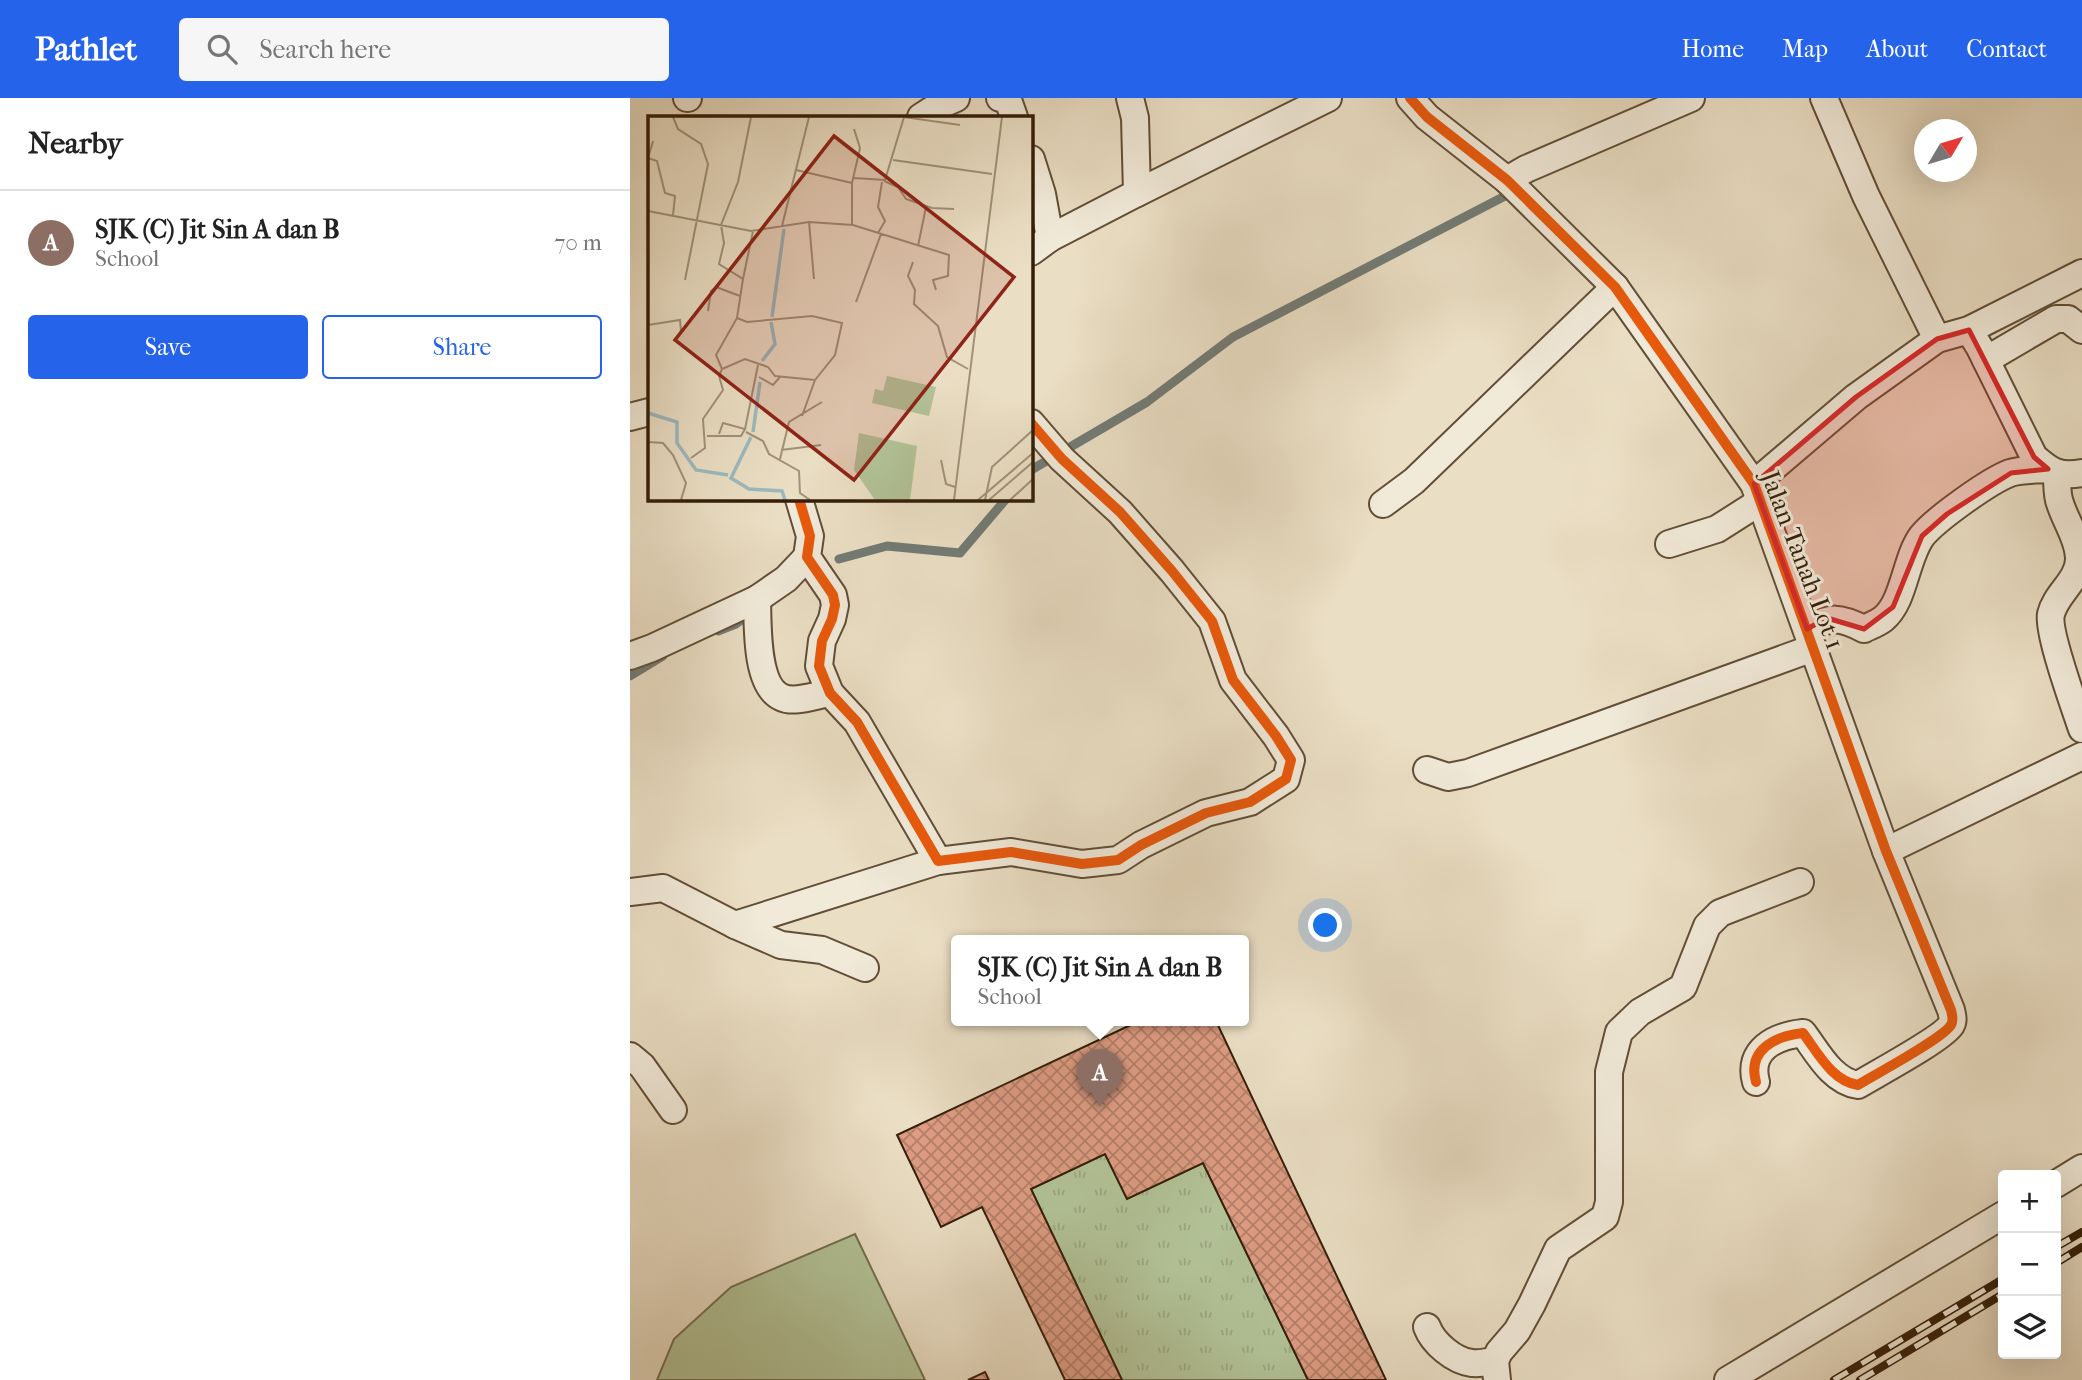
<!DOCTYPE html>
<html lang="en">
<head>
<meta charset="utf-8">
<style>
  body { margin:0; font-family:"IM FELL French Canon",serif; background:#f6f6f6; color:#222 }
  .controls { position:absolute; right:21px; bottom:21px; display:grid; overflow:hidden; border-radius:7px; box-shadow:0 7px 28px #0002 }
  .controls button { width:63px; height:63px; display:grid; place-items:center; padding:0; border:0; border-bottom:2px solid #e0e0e0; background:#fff; color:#222; font:35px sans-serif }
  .compass { position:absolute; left:1284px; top:21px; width:63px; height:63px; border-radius:50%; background:#fff; box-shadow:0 7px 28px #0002; rotate:52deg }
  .you { position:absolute; left:696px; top:828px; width:24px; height:24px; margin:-18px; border:5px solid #fff; border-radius:50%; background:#1a73e8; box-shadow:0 0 0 10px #1a73e833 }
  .badge { display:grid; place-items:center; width:46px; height:46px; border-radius:50%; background:#2563eb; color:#fff; font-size:23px; font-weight:700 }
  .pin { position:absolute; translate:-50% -58px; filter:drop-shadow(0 2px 4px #0008) }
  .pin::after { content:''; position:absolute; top:37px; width:24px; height:21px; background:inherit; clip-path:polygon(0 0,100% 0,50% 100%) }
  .popup { position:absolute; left:321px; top:837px; width:298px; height:91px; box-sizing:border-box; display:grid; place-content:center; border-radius:7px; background:#fff; filter:drop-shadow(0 2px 5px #0005); font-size:23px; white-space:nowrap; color:#767676 }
  .popup b { font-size:26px; color:#222 }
  .popup::after { content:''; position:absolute; left:50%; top:100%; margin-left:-14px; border:14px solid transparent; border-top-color:#fff }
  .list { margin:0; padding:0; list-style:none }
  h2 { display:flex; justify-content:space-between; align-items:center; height:91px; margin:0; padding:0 28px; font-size:30px }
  h2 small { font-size:23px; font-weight:400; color:#767676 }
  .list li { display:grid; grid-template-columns:46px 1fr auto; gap:21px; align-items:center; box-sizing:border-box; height:105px; padding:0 28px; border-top:2px solid #e0e0e0 }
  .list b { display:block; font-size:26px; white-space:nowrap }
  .list p { margin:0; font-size:23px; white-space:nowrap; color:#767676 }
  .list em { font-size:23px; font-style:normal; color:#767676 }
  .actions { display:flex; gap:14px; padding:21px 28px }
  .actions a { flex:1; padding:16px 0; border:2px solid #2563eb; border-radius:7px; text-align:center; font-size:24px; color:#2563eb }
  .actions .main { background:#2563eb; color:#fff }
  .icon { flex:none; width:38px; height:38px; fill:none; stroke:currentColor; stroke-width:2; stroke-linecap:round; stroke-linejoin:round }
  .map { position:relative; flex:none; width:1452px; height:1282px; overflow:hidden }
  header { display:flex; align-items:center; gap:42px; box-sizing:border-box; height:98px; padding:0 35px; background:#2563eb; color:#fff }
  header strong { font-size:33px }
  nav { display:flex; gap:38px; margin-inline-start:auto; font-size:24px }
  .search { width:490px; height:63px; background:#f6f6f6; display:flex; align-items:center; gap:18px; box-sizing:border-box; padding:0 24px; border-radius:7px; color:#767676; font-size:26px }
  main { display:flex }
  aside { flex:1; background:#fff }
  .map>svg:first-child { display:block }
  .grass { fill:url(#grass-tufts); stroke:#737050; stroke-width:2 }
  .garden { fill:#b2c297; stroke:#737050; stroke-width:2 }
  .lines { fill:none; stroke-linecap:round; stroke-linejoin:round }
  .stream { stroke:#727b75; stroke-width:9 }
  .building { fill:url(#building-cross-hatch); stroke:#341e08; stroke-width:2 }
  .street-casing { stroke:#624e37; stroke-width:30 }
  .street { stroke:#f1ead9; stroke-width:26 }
  .rail-casing { stroke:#341e08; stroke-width:8 }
  .rail { stroke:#f1ead9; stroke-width:5; stroke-dasharray:16; stroke-linecap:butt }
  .cycleway-casing { stroke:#f1ead9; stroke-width:15 }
  .cycleway { stroke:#e8590c; stroke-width:10 }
  .marked { fill:#d62828; fill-opacity:0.2; stroke:#d62828; stroke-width:5; stroke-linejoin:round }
  .labels { text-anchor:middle; stroke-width:6; stroke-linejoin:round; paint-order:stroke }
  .street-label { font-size:26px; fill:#341e08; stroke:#f1ead9 }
  .inset-river { fill:none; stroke:#9cb9be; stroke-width:3.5 }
  .inset-road { fill:none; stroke:#a19179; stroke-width:2 }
  .view { fill:#8f2418; fill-opacity:0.15; stroke:#8f2418; stroke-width:3.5 }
  .inset-edge { fill:none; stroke:#341e08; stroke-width:3.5 }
</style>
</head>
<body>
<header>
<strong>Pathlet</strong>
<div class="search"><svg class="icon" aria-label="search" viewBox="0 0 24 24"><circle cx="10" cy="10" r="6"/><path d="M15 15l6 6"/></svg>Search here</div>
<nav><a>Home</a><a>Map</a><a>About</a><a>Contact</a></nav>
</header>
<main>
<aside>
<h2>Nearby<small></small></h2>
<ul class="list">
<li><span class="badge" style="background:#8d6e63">A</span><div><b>SJK (C) Jit Sin A dan B</b><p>School</p></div><em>70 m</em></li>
</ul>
<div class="actions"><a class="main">Save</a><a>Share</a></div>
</aside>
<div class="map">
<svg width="1452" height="1282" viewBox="0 0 1452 1282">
  <defs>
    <pattern id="grass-tufts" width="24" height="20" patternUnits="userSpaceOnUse" patternTransform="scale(1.75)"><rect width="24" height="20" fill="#b2c297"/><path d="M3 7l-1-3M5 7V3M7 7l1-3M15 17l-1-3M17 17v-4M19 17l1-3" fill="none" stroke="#9aa681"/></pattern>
    <pattern id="building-cross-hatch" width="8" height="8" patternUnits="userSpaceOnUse" patternTransform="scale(1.75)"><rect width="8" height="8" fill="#dd9c83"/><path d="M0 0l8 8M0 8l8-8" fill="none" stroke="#b47f69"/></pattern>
  </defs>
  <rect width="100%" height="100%" fill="#eadec4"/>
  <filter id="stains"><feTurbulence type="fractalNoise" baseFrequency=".00286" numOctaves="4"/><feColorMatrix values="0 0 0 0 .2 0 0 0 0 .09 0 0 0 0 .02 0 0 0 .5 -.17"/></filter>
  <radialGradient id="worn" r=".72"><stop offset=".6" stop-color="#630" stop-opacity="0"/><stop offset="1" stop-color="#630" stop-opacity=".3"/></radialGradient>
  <path class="grass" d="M475,1056l22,45 76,-36 105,217h-186l-91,-191z"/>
  <path class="garden" d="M225,1136l70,146h-268l17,-41 57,-52z"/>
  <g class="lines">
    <g class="stream">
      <path d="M401,372l116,-68 86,-65 272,-141"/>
      <path d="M209,461l48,-13 73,7 46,-54"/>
      <path d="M88,533l18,-7 8,-6"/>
      <path d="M0,578l33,-20"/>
    </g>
  </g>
  <g class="building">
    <path d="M509,923h77l170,359h-78l-105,-217 -76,36 -22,-45 -74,35 91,191h-57l-83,-173 -41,20 -44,-92z"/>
    <path d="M355,1274l4,8h-21z"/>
  </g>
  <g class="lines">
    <defs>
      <g id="street">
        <path d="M57,0h1"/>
        <path d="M370,0l8,2 6,17"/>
        <path d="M780,0l17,19 80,63 108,107 139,197 132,367 65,159c1,5 3,10 0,15 -9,14 -75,49 -93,60 -26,-4 -40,-32 -55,-52 -28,3 -56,17 -47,49"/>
        <path d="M1194,0l42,98 71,143"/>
        <path d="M291,19l17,-11 18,-8"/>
        <path d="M401,61l11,35 8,44"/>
        <path d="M877,82l19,-11 165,-71"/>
        <path d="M507,95l191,-95"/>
        <path d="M401,154l19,-14 87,-45 -2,-75 -5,-20"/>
        <path d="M1339,232l11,18 54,109c17,15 25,20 48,16"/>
        <path d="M1356,262l70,-41h12l14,11"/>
        <path d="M0,319l19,-5"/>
        <path d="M1427,375c0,9 0,19 2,27 5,19 19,37 20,57 1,23 -23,36 -28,57 -4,17 24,94 31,115"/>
        <path d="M1124,386l102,-87 81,-58 32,-9 113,-57"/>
        <path d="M169,401l11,37 -3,21 26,38 2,10 -3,14 -10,22 -3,25 11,27 27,29 81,139 73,-9 71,12 36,-4 23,-15 65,-32 44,-11 36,-23 5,-19 -15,-24 -43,-56 -21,-59 -40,-50 -52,-59 -58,-53 -31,-36"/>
        <path d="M753,406l31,-23 201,-194"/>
        <path d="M1039,446l48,-15 44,-28"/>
        <path d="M127,501c1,24 -2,86 24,98 13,7 35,-2 49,-4"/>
        <path d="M1177,531c24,-13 33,-12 57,0 6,-3 14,-6 19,-10 22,-18 22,-60 39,-83 14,-17 67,-55 88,-63 11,-4 26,-3 38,-4"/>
        <path d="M0,558l22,-8 105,-49 29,-20 21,-22"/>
        <path d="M797,672l21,7 20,-4 345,-125"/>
        <path d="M1256,753l196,-95"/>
        <path d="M0,794l33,-4 72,37 46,20 41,5 43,18"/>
        <path d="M105,827l203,-64"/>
        <path d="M0,958l12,10 31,44"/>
        <path d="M1426,1086l26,-16"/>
        <path d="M797,1229c6,16 27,34 45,36 7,1 16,-1 23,-2"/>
        <path d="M867,1282l-2,-19 4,-9 18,-21 15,-27 26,-55 47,-32 4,-15v-130l10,-40 21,-20 43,-25 24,-61 13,-13 80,-31"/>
        <path d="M1098,1282l275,-165"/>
      </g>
    </defs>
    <use href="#street" class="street-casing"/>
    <use href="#street" class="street"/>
    <defs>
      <g id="rail">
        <path d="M1426,1149l26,-15"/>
        <path d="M1426,1165l26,-16"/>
        <path d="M1204,1282l169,-101"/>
        <path d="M1230,1282l143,-86"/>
      </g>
    </defs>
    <use href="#rail" class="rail-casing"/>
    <use href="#rail" class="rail"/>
    <defs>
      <g id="cycleway">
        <path d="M780,0l17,19 80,63 108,107 139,197 132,367 65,159c1,5 3,10 0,15 -9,14 -75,49 -93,60 -26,-4 -40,-32 -55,-52 -28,3 -56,17 -47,49"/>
        <path d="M169,401l11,37 -3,21 26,38 2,10 -3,14 -10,22 -3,25 11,27 27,29 81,139 73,-9 71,12 36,-4 23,-15 65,-32 44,-11 36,-23 5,-19 -15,-24 -43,-56 -21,-59 -40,-50 -52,-59 -58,-53 -31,-36"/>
      </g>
    </defs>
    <use href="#cycleway" class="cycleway-casing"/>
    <use href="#cycleway" class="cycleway"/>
  </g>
  <path class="marked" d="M1339,232l65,127 14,12 -37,4 -64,41 -25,22 -29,71 -29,22 -37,-11 -20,11 -53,-145 102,-87 81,-58z"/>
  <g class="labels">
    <g class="street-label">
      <text transform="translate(1173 462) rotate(69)" y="9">Jalan Tanah Lot 1</text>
    </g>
  </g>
  <g transform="translate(18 18)">
    <rect width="385" height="385" fill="#eadec4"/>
    <path d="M239,260l49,11 -7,29 -57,-13 3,-14 8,2z" fill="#b2c297"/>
    <path d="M211,317l58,13 -7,54h-35l-21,-30z" fill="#b2c297"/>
    <path class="inset-river" d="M124,201l12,-88M114,245l13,-17 -4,-22M0,297l29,9v21l19,27 32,5M105,316l7,-50M103,321l-20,41 18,11 33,2 3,9"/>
    <path class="inset-road" d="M25,1l5,12 23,15 7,20 -23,116M5,25l-5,17 9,3 8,32 10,3 -2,19M245,44l99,14M148,54l56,13M206,62l31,2 19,-63 56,8M236,65l14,6 8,12 26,9 22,1M0,95l103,20 58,-9 44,3 96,30 -1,21 -15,4 3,10M161,106l5,57M204,109v-42l8,-35 -6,-19M134,110l27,-109M230,117l7,-12 -7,-14 4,-25M270,130l8,-39M265,146l-5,14 7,14 -1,14 24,22 9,31 21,12M95,163l10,-48M208,186l25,-68M60,195l3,-20 5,-4 24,9M0,209l32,-5 1,12M74,253l-6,-14 21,-37 6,-39 -24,-15 5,-21 -3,-18 17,-43 13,-65M111,261l14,8 7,-8M154,300l13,-36M97,313l13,-64M98,316l17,9 6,13 30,17 1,22 10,7M59,320h34l4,-7 -22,-6 -4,11M0,326l15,1 10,12 13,28 -5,17M133,334l40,-5M43,342l14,-10 -2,-29 20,-29 -4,-14 3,-7 23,-10 23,8 7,9 40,4 20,-25 7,-32 -30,-7 -65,6 -10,-4M132,343l9,-37 33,-20M293,344l5,24 9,3M306,384l48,-383M330,384l55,-47M337,384l7,-33 41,-37M341,384l44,-38M362,384l23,-21"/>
    <path class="view" d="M186,20l180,141 -160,203 -179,-140z"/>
    <rect width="385" height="385" class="inset-edge"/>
  </g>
  <rect width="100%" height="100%" filter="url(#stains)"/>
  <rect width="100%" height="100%" fill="url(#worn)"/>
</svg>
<div class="controls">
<button>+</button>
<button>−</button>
<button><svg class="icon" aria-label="layers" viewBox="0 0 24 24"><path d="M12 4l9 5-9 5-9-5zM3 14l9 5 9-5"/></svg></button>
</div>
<svg class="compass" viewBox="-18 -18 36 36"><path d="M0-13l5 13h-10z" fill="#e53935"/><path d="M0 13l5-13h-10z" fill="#767676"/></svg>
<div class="you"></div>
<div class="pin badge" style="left:470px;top:1009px;background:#8d6e63">A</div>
<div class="popup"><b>SJK (C) Jit Sin A dan B</b>School</div>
</div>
</main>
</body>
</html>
